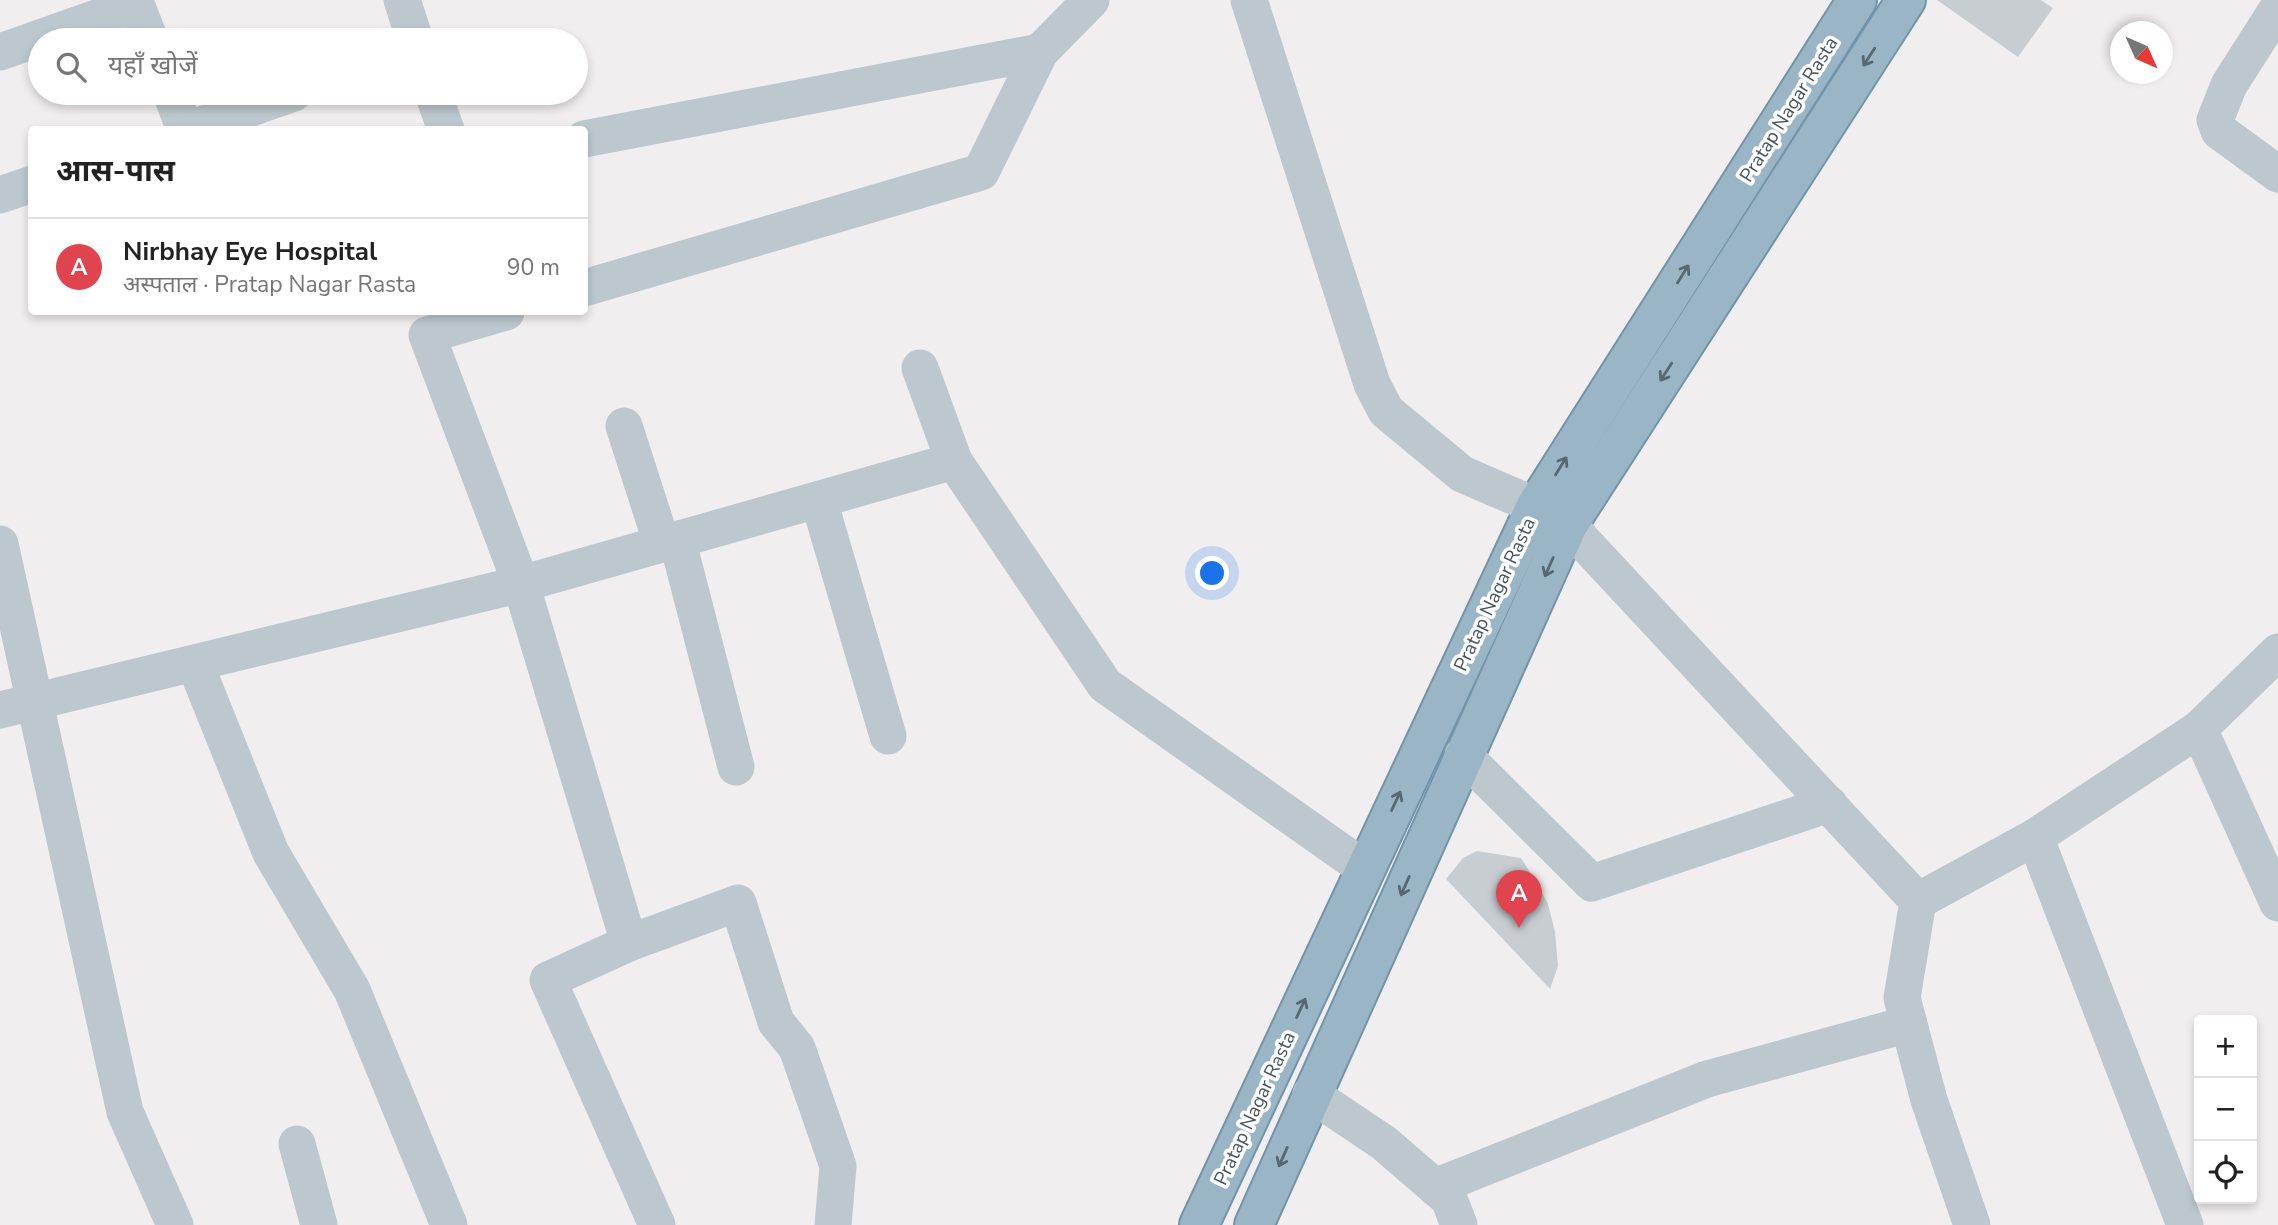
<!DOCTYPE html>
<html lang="hi">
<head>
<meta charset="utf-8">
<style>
  body { margin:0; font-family:"Nunito Sans","Noto Sans Devanagari",sans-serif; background:#f6f6f6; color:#222 }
  .controls { position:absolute; right:21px; bottom:21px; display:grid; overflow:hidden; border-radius:7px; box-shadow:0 4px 10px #0003 }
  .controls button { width:63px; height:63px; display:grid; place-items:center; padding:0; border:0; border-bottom:2px solid #e0e0e0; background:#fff; color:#222; font:35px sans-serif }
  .compass { position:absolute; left:2110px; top:21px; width:63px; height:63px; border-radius:50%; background:#fff; box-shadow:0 4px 10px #0003; rotate:135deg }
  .you { position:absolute; left:1213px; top:574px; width:24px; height:24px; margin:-18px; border:5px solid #fff; border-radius:50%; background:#1a73e8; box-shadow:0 0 0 10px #1a73e833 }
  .badge { display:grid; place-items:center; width:46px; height:46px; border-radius:50%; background:#0b8043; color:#fff; font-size:23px; font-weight:700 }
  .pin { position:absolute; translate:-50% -58px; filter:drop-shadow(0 2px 4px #0008) }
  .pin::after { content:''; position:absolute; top:37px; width:24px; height:21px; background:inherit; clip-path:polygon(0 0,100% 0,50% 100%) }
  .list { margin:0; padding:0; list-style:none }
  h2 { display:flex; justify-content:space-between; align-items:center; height:91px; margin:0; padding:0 28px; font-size:30px }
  h2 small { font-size:23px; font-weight:400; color:#767676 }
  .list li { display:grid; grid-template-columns:46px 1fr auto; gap:21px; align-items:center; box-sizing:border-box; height:98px; padding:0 28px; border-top:2px solid #e0e0e0 }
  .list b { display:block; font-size:26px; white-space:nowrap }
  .list p { margin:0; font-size:23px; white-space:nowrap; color:#767676 }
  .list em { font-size:23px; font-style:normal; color:#767676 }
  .icon { flex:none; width:38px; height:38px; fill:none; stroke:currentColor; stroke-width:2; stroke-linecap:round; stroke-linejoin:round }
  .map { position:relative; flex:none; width:2278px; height:1225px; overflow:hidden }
  .search { position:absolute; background:#fff; box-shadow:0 4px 10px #0003; left:28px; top:28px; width:560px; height:77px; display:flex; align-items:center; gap:18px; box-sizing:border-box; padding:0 24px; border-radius:38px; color:#767676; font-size:26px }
  .panel { position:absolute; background:#fff; box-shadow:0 4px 10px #0003; left:28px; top:126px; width:560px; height:189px; border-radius:7px }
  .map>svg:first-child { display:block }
  .building { fill:#c8cdd1 }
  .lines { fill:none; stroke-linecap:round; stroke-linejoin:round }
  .trunk-casing { stroke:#7194aa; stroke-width:42 }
  .minor { stroke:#bcc8ce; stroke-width:37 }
  .trunk { stroke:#9ab6c6; stroke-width:38 }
  .oneway { stroke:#576871 }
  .labels { text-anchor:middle; stroke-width:7; stroke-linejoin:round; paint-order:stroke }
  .street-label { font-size:19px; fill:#46555c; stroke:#fff }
</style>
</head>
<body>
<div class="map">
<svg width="2278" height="1225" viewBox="0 0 2278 1225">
  <rect width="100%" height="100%" fill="#f1eeef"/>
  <g class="building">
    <path d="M1937,0h104l12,8 -35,49z"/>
    <path d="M1477,851l44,7 14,22 13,24 7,28 3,34 -8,23 -104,-110 17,-21z"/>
  </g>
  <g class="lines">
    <defs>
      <g id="trunk">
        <path d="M1199,1225l337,-719 321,-506"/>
        <path d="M1254,1225l314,-700 338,-525"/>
      </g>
    </defs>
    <use href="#trunk" class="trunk-casing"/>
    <g class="minor">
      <path d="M402,0l13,40"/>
      <path d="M1249,0l123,384 14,27 76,63 74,32 32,19 350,376 -16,97 27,102 43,125"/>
      <path d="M2278,8l-49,77 -14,35 4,11 59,43"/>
      <path d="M0,52l136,-48 14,36"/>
      <path d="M1040,52l51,-52"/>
      <path d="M171,93l14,37"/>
      <path d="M433,93l13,37"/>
      <path d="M187,130l107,-37"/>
      <path d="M584,139l456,-87 -59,120 -397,116"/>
      <path d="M0,195l32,-11"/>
      <path d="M506,312l-79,23 94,249 433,-123 151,224 259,183"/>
      <path d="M920,368l34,93"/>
      <path d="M624,426l38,118"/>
      <path d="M819,501l69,235"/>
      <path d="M677,539l59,228"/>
      <path d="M0,544l125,568 50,113"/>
      <path d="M195,664l76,189 81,137 97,235"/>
      <path d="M0,710l521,-126 108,359 -81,37 109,245"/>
      <path d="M2199,729l79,174"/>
      <path d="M1463,755l129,128 237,-79"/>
      <path d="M2035,837l150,388"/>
      <path d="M1918,901l117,-64 164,-108 79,-77"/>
      <path d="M629,943l109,-40 38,119 21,26 41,118 -5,59"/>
      <path d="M1311,1094l73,49 65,56 10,26"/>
      <path d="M297,1144l22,81"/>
      <path d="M1435,1187l272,-108 202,-55"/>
    </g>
    <use href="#trunk" class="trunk"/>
  </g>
  <defs><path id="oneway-shaft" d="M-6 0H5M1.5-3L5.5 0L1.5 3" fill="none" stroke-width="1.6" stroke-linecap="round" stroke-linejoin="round" transform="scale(1.75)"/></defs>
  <g class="oneway">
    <use href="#oneway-shaft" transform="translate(1869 57) rotate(123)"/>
    <use href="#oneway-shaft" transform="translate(1683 274) rotate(-58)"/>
    <use href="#oneway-shaft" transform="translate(1666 372) rotate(123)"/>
    <use href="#oneway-shaft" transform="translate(1561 466) rotate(-58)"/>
    <use href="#oneway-shaft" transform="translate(1549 567) rotate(114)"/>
    <use href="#oneway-shaft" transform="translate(1396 801) rotate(-65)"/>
    <use href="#oneway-shaft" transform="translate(1405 886) rotate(114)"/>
    <use href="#oneway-shaft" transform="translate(1301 1008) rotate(-65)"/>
    <use href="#oneway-shaft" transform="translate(1283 1157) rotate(114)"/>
  </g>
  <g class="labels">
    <g class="street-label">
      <text transform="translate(1788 109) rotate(-58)" y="7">Pratap Nagar Rasta</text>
      <text transform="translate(1494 594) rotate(-65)" y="7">Pratap Nagar Rasta</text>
      <text transform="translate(1254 1108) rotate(-65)" y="7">Pratap Nagar Rasta</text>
    </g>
  </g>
</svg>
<div class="controls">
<button>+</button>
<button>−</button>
<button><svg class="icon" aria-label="locate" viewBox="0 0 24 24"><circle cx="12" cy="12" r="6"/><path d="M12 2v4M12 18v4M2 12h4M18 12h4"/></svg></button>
</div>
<svg class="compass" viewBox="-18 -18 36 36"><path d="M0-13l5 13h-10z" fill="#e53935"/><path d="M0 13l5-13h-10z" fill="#767676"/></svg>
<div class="you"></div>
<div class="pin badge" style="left:1519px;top:928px;background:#e0444e">A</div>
<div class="search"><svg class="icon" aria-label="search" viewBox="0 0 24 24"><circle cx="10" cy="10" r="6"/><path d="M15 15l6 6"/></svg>यहाँ खोजें</div>
<section class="panel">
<h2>आस-पास<small></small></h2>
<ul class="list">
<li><span class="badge" style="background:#e0444e">A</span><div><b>Nirbhay Eye Hospital</b><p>अस्पताल · Pratap Nagar Rasta</p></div><em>90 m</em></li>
</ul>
</section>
</div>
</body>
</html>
